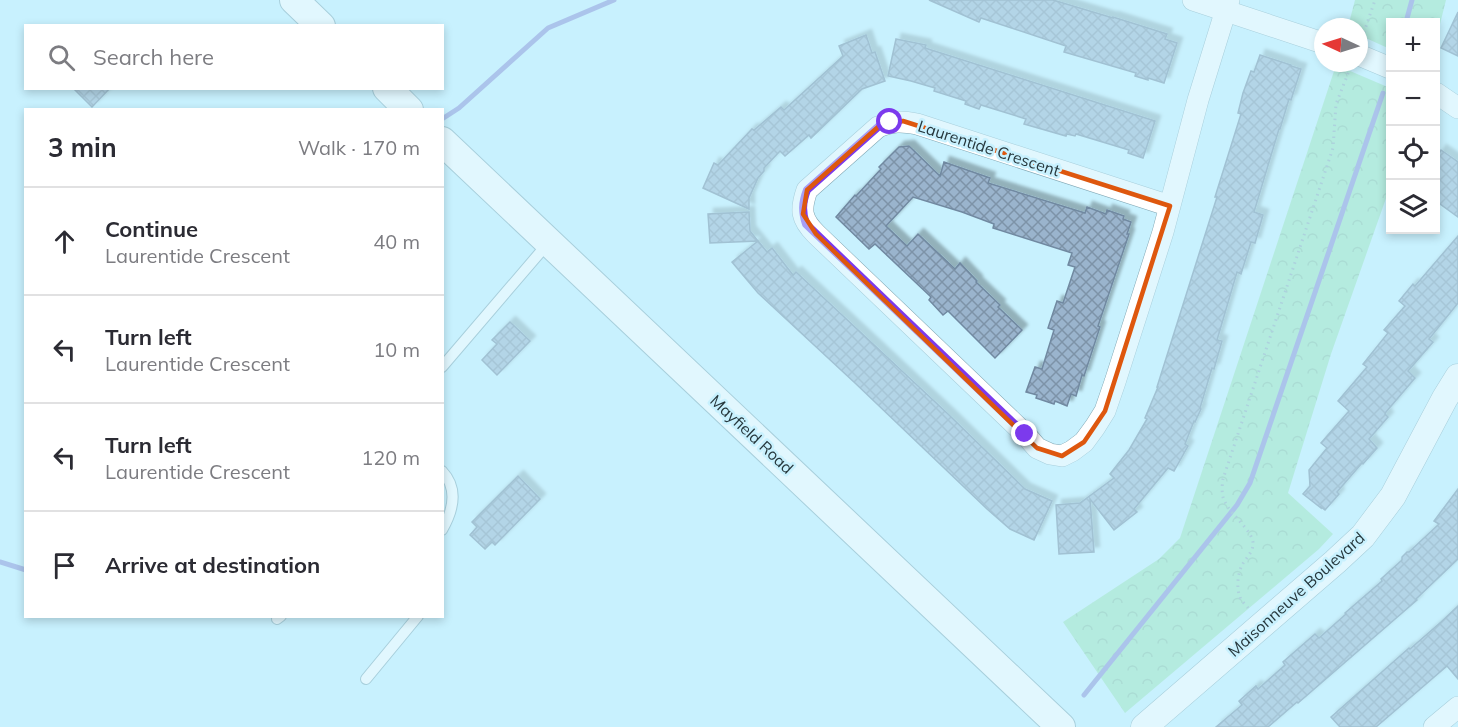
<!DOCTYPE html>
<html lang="en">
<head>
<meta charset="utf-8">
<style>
  body { margin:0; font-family:Mulish,sans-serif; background:#f7f7f7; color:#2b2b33 }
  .controls { position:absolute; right:18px; top:18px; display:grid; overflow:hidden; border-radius:0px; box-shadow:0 3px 9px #0003 }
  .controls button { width:54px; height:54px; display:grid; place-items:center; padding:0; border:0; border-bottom:2px solid #e1e1e2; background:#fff; color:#2b2b33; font:30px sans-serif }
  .compass { position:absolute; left:1314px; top:18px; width:54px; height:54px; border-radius:50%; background:#fff; box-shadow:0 3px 9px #0003; rotate:274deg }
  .stop { position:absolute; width:18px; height:18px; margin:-14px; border:4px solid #7c3aed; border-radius:50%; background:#fff }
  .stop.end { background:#7c3aed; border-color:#fff; box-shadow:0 2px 6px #0008 }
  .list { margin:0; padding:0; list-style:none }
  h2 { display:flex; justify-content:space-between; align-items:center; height:78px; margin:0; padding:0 24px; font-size:26px }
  h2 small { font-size:20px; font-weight:400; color:#7c7c81 }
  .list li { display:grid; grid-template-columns:39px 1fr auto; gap:18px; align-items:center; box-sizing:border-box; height:108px; padding:0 24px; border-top:2px solid #e1e1e2 }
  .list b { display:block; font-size:22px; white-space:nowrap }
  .list p { margin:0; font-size:20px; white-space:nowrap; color:#7c7c81 }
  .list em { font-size:20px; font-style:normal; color:#7c7c81 }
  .icon { flex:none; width:33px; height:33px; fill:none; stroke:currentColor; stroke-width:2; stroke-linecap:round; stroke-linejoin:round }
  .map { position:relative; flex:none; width:1458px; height:727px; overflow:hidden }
  .search { position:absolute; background:#fff; box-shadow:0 3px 9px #0003; left:24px; top:24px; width:420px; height:66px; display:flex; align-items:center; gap:15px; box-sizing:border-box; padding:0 21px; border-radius:0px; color:#7c7c81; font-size:22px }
  .panel { position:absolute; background:#fff; box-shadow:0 3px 9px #0003; left:24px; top:108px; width:420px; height:510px; border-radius:0px }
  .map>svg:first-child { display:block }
  .park { fill:url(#park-crowns) }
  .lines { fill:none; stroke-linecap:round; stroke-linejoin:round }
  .stream { stroke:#888fd6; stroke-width:5 }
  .building { fill:url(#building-cross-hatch); stroke:#7189a1; stroke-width:1.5; filter:url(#shadow) }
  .service-casing { stroke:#80a7b4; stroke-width:12 }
  .minor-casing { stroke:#80a7b4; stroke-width:22 }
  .tertiary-casing { stroke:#80a7b4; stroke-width:27 }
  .secondary-casing { stroke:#80a7b4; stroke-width:30 }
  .path { stroke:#8cadb7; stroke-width:3; stroke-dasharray:1.5 4.5; stroke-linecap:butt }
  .service { stroke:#fff; stroke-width:10 }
  .minor { stroke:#fff; stroke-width:21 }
  .tertiary { stroke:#fff; stroke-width:26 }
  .secondary { stroke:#fff; stroke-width:28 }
  .route { stroke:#7c3aed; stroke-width:8 }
  .marked { fill:none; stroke:#de570e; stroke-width:4.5; stroke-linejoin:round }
  .labels { text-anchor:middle; stroke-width:5; stroke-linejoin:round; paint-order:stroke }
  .street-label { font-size:16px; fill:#26373c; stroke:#c8f1fe }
</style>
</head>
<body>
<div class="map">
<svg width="1458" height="727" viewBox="0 0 1458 727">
  <defs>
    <pattern id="park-crowns" width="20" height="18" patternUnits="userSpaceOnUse" patternTransform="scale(1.5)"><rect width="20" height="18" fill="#9ce4bb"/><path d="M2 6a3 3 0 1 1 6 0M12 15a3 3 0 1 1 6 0" fill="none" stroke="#86c4a2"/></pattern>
    <pattern id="building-cross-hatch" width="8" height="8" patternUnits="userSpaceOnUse" patternTransform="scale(1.5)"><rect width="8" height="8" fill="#9ab4cd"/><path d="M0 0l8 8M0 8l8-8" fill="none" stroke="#7d93a8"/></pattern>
    <filter id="shadow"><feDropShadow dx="5.5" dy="-5.5" stdDeviation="1.5" flood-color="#0004"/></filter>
  </defs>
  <rect width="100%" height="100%" fill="#c8f1fe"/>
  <g class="park">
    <path d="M1355,0h91l-10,40v-18h-46v27l-31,-14v-8h-11z"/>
    <path d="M1336,65l54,23v99l-59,167 -43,139 45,41 -14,15 -194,164 -62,-91 96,-63 21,-21z"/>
  </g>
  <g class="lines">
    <g class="stream">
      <path d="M1406,22l6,-22"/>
      <path d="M442,119l17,-11 89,-80 66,-28"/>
      <path d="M0,562l26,8"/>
      <path d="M1084,695l153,-190 13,-22 133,-390"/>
    </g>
  </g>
  <g class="building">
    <path d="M929,0h124l60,18v-1l54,17 -2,5 12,4 -13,40 -16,-5v2l-13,-4 1,-3 -72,-21 2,-6 -85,-28 -2,4z"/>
    <path d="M1458,12v44l-17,-8z"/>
    <path d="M866,35l6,18 3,-1 10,29 -23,8 -51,49 -2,-3 -24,21 -5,-5 -16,17v3l-6,7 -9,20v11l-46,-21 11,-25 4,2 34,-36 2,1 27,-23 3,3 59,-54 -4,-10z"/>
    <path d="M896,39l30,6 -1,3 230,73 -12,37 -15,-5 1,-3 -53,-16 -1,2 -8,-2 -1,2 -42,-12 2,-5 -45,-14 -2,4 -14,-5 1,-3 -32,-10 1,-3 -24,-7 -23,-5z"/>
    <path d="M1260,55l31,10v1l10,3 -10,31 -2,-1 -9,30h-1l-25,83 9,3 -8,28 -4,-1 -10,32 -4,-2 -20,68 5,1 -8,28 -2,-1 -12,40 1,1 -6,13 -1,-1 -9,23 3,2 -14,25 -6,-3 -34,41 3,3 -23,18 -24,-31 4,53 -35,2 -3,-49 24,-2 34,-25 -4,-4 19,-24 18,-31 -2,-1 13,-31h-1l60,-190h-2l26,-83 -3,-1 5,-20 8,-22 3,1z"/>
    <path d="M73,88h37l-18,19z"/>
    <path d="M909,146l31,30 4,-14 46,16 -2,5 97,30 2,-6 19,7 1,-4 17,6 -1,3 8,3 -4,12h2l-31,92 2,1 -16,49 -2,-1 -6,21 -5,-2 -4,12 -12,-5 -1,3 -18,-6 1,-3 -11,-3 9,-25 7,2 12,-39 -6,-2 9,-27 6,2 12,-36 -7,-2 4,-12 -79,-25 1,-4 -32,-12 -49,-15 -27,29 21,20 11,-12 37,35 5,-6 17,18 -1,1 24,23 -2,2 24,23 -27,28 -47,-47 -5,4 -14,-15 2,-3 -56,-53 -6,5 -33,-32 19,-22 1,1 25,-27 -2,-2 20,-20z"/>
    <path d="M1441,150l17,12v55l-22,-16v-43z"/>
    <path d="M749,212l1,19 8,10 -48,2 -2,-29z"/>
    <path d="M1458,236v67l-29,36 4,3 -25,29 7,7 -29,34 -1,2 3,3 -19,22 8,9 -14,16 -1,-1 -25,29 2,2 -14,16 -4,-3v1l-18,-14 7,-8 -1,-16 18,-22 -6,-5 28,-32 -11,-10 29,-34 -4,-3 25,-31 -4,-3 21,-24 -6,-5 14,-17 2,2z"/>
    <path d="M758,241l9,11 5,-4 21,27 3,-3 152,142 77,75 27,12 -18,39 -24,-11 -23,-20 -132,-126 -97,-90 -26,-31z"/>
    <path d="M510,322l20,19 -33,34 -15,-15 15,-16 -5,-4z"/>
    <path d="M518,476l22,23 -45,46 -3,-3 -7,7 -15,-14 7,-8 -5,-5z"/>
    <path d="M1458,489v70l-42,40 1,1 -119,103 -1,-1 -29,25h-52l26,-22 -3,-4 17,-15 2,3 27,-24 -2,-3 32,-28 4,4 27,-24 -1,-1 37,-32 -1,-2 21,-19v-3l5,-5h2l30,-28 -5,-3z"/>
    <path d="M1458,606v73l-11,-13 -71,61h-36l-9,-10 78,-69 1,1 31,-27z"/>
  </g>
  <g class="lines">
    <defs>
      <g id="service">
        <path d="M442,367l107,-125"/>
        <path d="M442,471c17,18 11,40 0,59"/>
        <path d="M277,619l4,-3"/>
        <path d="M366,679l52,-63"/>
      </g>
      <g id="minor">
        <path d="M1193,0l130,43"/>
        <path d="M1359,55l31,13"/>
        <path d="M1436,93l22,15"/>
        <path d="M1170,206l-253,-82c-16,-3 -24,-3 -39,3l-71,63c-7,20 -6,29 9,44l209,200 12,14 13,6 12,2 10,-5 12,-9 11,-15 10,-16 10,-29 48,-150 35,-132 31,-100"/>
        <path d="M1434,727l24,-20"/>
      </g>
      <path id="tertiary" d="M1144,727l191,-165 28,-26 30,-40 52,-98 13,-21"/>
      <g id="secondary">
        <path d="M294,0l27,26"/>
        <path d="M387,88l22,22"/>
        <path d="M442,141l619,586"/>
      </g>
    </defs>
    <use href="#service" class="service-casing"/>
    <use href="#minor" class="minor-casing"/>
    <use href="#tertiary" class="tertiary-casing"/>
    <use href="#secondary" class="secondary-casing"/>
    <g class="path">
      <path d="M1362,38l13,-38"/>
      <path d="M1248,608c-2,-3 -7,-7 -8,-11 -4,-9 -2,-24 2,-32 4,-7 11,-13 11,-21 1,-12 -23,-30 -28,-42 -4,-7 -3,-16 -2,-23l110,-331 3,-44 13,-33"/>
    </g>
    <use href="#service" class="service"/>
    <use href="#minor" class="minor"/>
    <use href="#tertiary" class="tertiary"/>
    <use href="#secondary" class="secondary"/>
  </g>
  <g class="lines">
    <path class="route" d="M890,122l-12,5 -71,63c-5,13 -5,22 -1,34l219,210"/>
  </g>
  <path d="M0 0H1458V727H0ZM903,121l267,85 -65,205 -21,31 -22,14 -25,-8 -221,-214 -13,-20 4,-24 71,-63z" fill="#c8f1fe" fill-opacity=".55" fill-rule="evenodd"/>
  <path class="marked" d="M903,121l267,85 -65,205 -21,31 -22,14 -25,-8 -221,-214 -13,-20 4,-24 71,-63z"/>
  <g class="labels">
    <g class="street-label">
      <text transform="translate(989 148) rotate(18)" y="6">Laurentide Crescent</text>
      <text transform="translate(752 434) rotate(43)" y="6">Mayfield Road</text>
      <text transform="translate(1296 594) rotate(-42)" y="6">Maisonneuve Boulevard</text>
    </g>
  </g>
</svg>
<div class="controls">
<button>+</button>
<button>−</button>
<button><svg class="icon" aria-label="locate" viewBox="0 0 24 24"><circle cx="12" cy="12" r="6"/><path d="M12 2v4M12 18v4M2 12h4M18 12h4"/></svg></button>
<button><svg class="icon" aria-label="layers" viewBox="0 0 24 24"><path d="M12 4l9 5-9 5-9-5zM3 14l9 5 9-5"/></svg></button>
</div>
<svg class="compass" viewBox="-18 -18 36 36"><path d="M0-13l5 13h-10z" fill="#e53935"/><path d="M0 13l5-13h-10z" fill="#7c7c81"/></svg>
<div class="stop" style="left:890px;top:122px"></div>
<div class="stop end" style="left:1025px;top:434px"></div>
<div class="search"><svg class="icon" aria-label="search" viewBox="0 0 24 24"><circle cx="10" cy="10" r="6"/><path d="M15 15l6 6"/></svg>Search here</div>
<section class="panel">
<h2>3 min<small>Walk · 170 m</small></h2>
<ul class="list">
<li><svg class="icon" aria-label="ahead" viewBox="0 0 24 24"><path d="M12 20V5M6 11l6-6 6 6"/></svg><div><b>Continue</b><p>Laurentide Crescent</p></div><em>40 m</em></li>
<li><svg class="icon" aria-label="left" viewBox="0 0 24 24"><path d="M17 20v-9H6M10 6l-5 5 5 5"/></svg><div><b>Turn left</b><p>Laurentide Crescent</p></div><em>10 m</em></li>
<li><svg class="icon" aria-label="left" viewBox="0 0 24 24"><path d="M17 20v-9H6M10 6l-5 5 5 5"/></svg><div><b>Turn left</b><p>Laurentide Crescent</p></div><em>120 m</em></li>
<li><svg class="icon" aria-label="arrive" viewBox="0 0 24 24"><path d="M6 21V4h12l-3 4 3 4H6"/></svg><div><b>Arrive at destination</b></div></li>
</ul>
</section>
</div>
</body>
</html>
